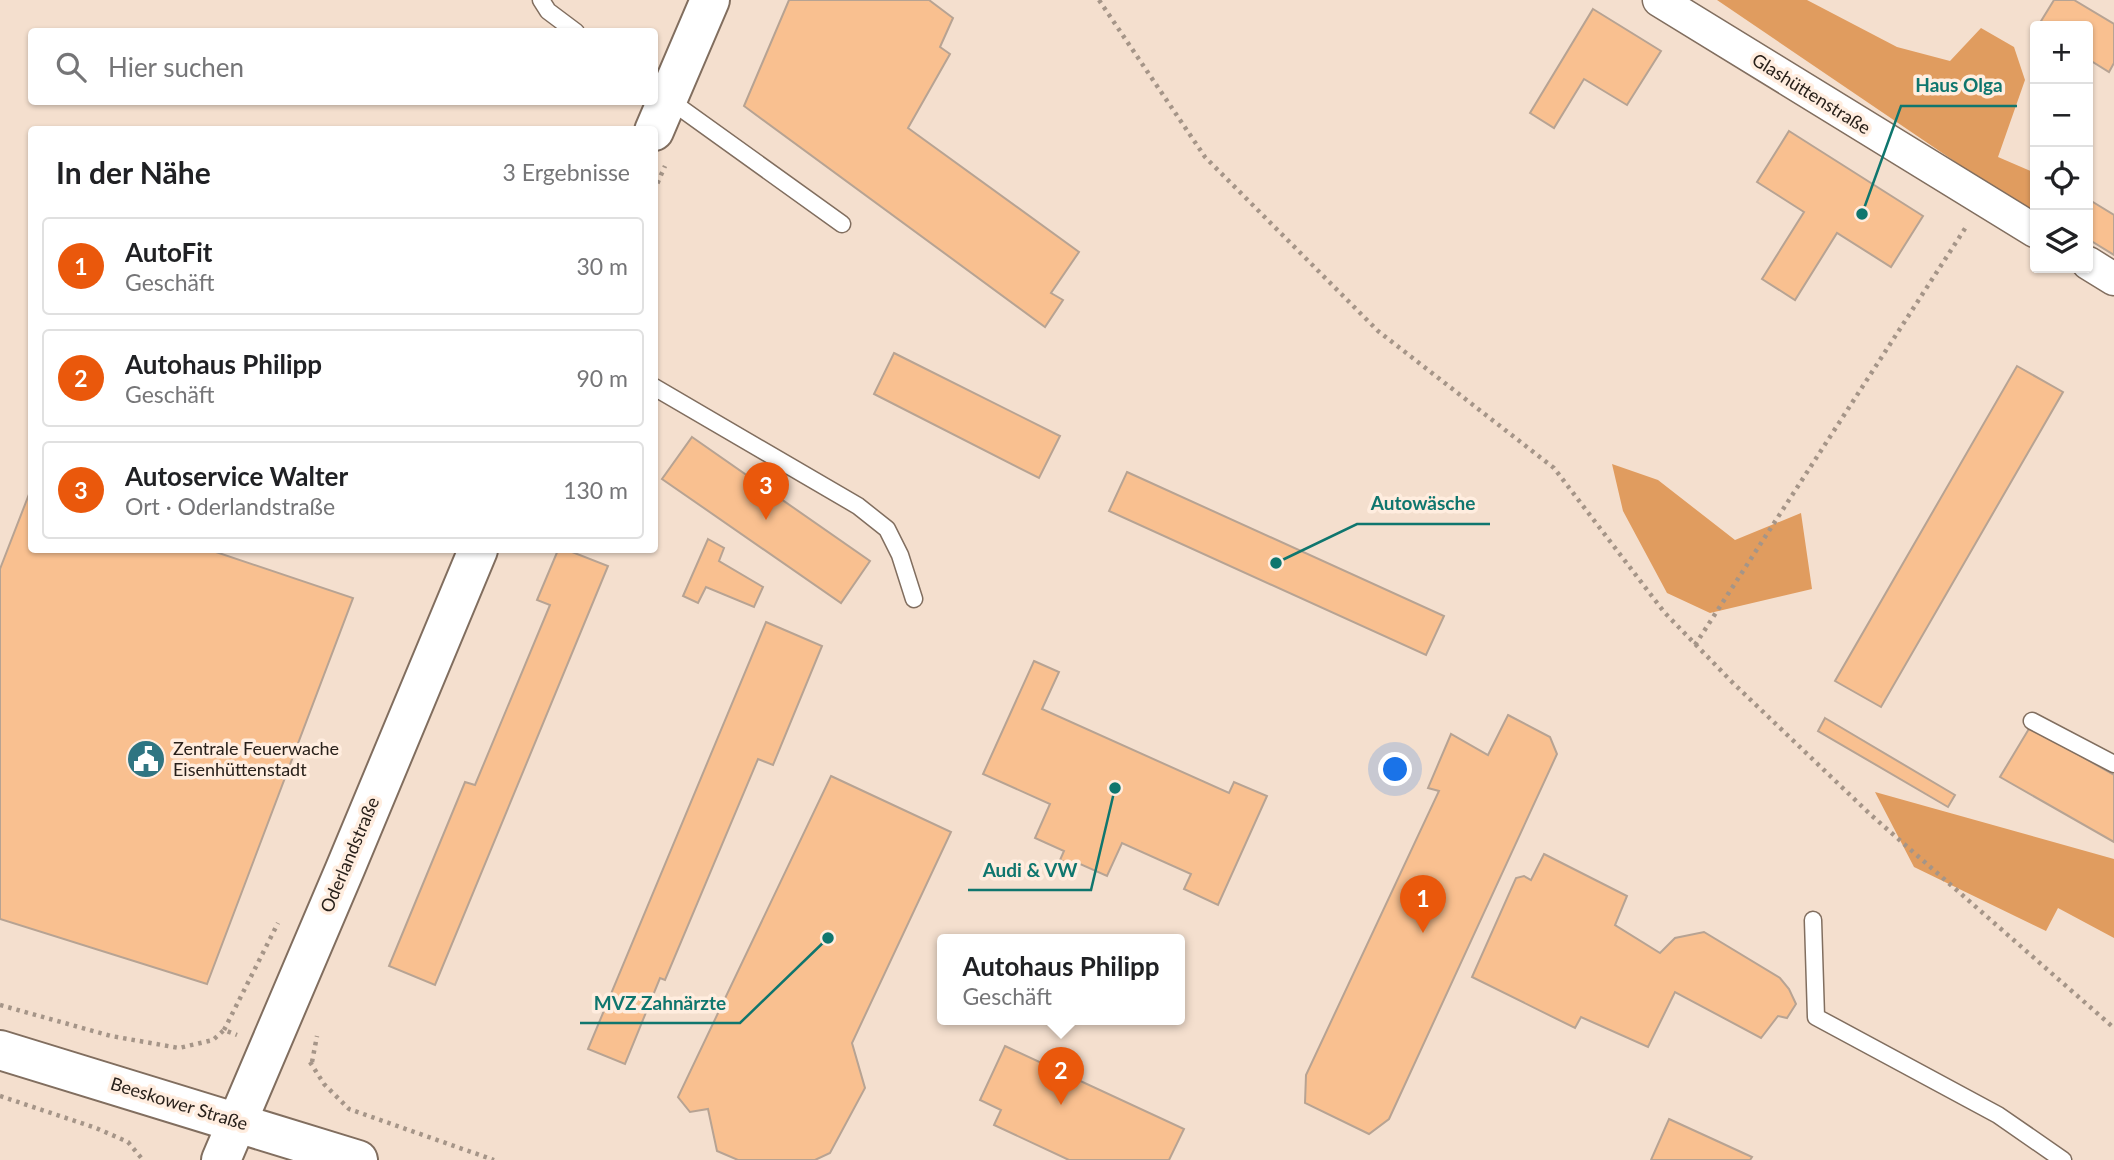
<!DOCTYPE html>
<html lang="de">
<head>
<meta charset="utf-8">
<style>
  body { margin:0; font-family:Lato,sans-serif; background:#f6f6f6; color:#202124 }
  .controls { position:absolute; right:21px; top:21px; display:grid; overflow:hidden; border-radius:7px; box-shadow:0 2px 5px #0004 }
  .controls button { width:63px; height:63px; display:grid; place-items:center; padding:0; border:0; border-bottom:2px solid #e0e0e0; background:#fff; color:#202124; font:35px sans-serif }
  .you { position:absolute; left:1396px; top:770px; width:24px; height:24px; margin:-18px; border:5px solid #fff; border-radius:50%; background:#1a73e8; box-shadow:0 0 0 10px #1a73e833 }
  .badge { display:grid; place-items:center; width:46px; height:46px; border-radius:50%; background:#ea580c; color:#fff; font-size:23px; font-weight:700 }
  .pin { position:absolute; translate:-50% -58px; filter:drop-shadow(0 2px 4px #0008) }
  .pin::after { content:''; position:absolute; top:37px; width:24px; height:21px; background:inherit; clip-path:polygon(0 0,100% 0,50% 100%) }
  .popup { position:absolute; left:937px; top:934px; width:248px; height:91px; box-sizing:border-box; display:grid; place-content:center; border-radius:7px; background:#fff; filter:drop-shadow(0 2px 5px #0005); font-size:23px; white-space:nowrap; color:#757577 }
  .popup b { font-size:26px; color:#202124 }
  .popup::after { content:''; position:absolute; left:50%; top:100%; margin-left:-14px; border:14px solid transparent; border-top-color:#fff }
  .list { margin:0; padding:0; list-style:none }
  h2 { display:flex; justify-content:space-between; align-items:center; height:91px; margin:0; padding:0 28px; font-size:30px }
  h2 small { font-size:23px; font-weight:400; color:#757577 }
  .list li { display:grid; grid-template-columns:46px 1fr auto; gap:21px; align-items:center; box-sizing:border-box; height:98px; margin:0 14px 14px; padding:0 14px; border:2px solid #e0e0e0; border-radius:7px }
  .list b { display:block; font-size:26px; white-space:nowrap }
  .list p { margin:0; font-size:23px; white-space:nowrap; color:#757577 }
  .list em { font-size:23px; font-style:normal; color:#757577 }
  .icon { flex:none; width:38px; height:38px; fill:none; stroke:currentColor; stroke-width:2; stroke-linecap:round; stroke-linejoin:round }
  .map { position:relative; flex:none; width:2114px; height:1160px; overflow:hidden }
  .search { position:absolute; background:#fff; box-shadow:0 2px 5px #0004; left:28px; top:28px; width:630px; height:77px; display:flex; align-items:center; gap:18px; box-sizing:border-box; padding:0 24px; border-radius:7px; color:#757577; font-size:26px }
  .panel { position:absolute; background:#fff; box-shadow:0 2px 5px #0004; left:28px; top:126px; width:630px; height:427px; border-radius:7px }
  .map>svg:first-child { display:block }
  .forest { fill:#e09c5f }
  .building { fill:#f9c090; stroke:#b7a393; stroke-width:2 }
  .lines { fill:none; stroke-linecap:round; stroke-linejoin:round }
  .service-casing { stroke:#816e5f; stroke-width:19 }
  .minor-casing { stroke:#816e5f; stroke-width:35 }
  .tertiary-casing { stroke:#816e5f; stroke-width:42 }
  .path { stroke:#a59588; stroke-width:4.5; stroke-dasharray:3.5 5; stroke-linecap:butt }
  .service { stroke:#fff; stroke-width:16 }
  .minor { stroke:#fff; stroke-width:32 }
  .tertiary { stroke:#fff; stroke-width:38 }
  .labels { text-anchor:middle; stroke-width:7; stroke-linejoin:round; paint-order:stroke }
  .street-label { font-size:18px; fill:#28201a; stroke:#ffeddf }
  .poi-label { font-size:18px; fill:#28201a; stroke:#ffeddf; text-anchor:start }
  .leader { fill:none; stroke:#0f766e; stroke-width:2.5 }
  .callout-dot { fill:#0f766e; stroke:#ffeddf; stroke-width:2.5 }
  .callout-label { font-size:19px; text-anchor:middle; font-weight:bold; fill:#0f766e; stroke:#ffeddf; stroke-width:7; stroke-linejoin:round; paint-order:stroke }
</style>
</head>
<body>
<div class="map">
<svg width="2114" height="1160" viewBox="0 0 2114 1160">
  <rect width="100%" height="100%" fill="#f4dfce"/>
  <g class="forest">
    <path d="M1717,0h90l90,47 53,14 31,-33 33,19 11,33 -27,77 37,16v43z"/>
    <path d="M1612,464l46,16 77,60 66,-27 11,76 -102,24 -43,-20 -44,-82z"/>
    <path d="M1875,792l239,67v79l-56,-30 -12,23 -132,-64z"/>
  </g>
  <g class="building">
    <path d="M789,0h140l24,18 -13,29 10,7 -42,74 171,124 -28,41 12,7 -18,27 -301,-221z"/>
    <path d="M2054,0h20l40,24v39l-5,9 -21,-13v-33h-50z"/>
    <path d="M1593,9l68,42 -34,54 -43,-26 -30,49 -24,-15z"/>
    <path d="M1789,131l134,85 -32,51 -54,-34 -42,67 -33,-21 42,-67 -47,-30z"/>
    <path d="M2088,199l26,16v40l-26,-16z"/>
    <path d="M894,353l166,83 -21,42 -165,-84z"/>
    <path d="M2017,366l46,26 -182,315 -46,-26z"/>
    <path d="M692,437l178,124 -29,42 -179,-124z"/>
    <path d="M1127,472l317,144 -18,39 -317,-144z"/>
    <path d="M31,489l1,61h178l143,48 -146,386 -207,-65v-350z"/>
    <path d="M708,539l16,9 -5,13 44,26 -9,20 -48,-20 -8,16 -15,-7z"/>
    <path d="M558,550h9l41,16 -173,419 -46,-19 76,-184 10,3 75,-180 -13,-5z"/>
    <path d="M766,622l56,24 -49,119 -15,-6 -93,221 -5,-2 -35,86 -37,-15z"/>
    <path d="M1034,661l25,11 -17,37 187,84 5,-11 33,14 -49,109 -34,-16 7,-15 -69,-31 -15,33 -29,-13 -2,5 -16,-8 4,-9 -29,-13 15,-34 -67,-30z"/>
    <path d="M1508,715l42,22 7,17 -168,365 -20,15 -64,-31 1,-28 133,-284 -11,-3 23,-54 37,21z"/>
    <path d="M1825,718l130,77 -7,12 -130,-76z"/>
    <path d="M2030,727l84,48v67l-114,-65z"/>
    <path d="M831,776l120,56 -99,211 13,45 -35,65 -15,7h-77l-21,-9 -9,-42 -18,3 -12,-15z"/>
    <path d="M1544,854l83,42 -12,29 45,28 15,-15 29,-6 76,46 9,11 7,15 -9,14 -9,-2 -17,22 -86,-46 -27,55 -67,-30 -6,11 -103,-51 44,-99 8,-2 7,4z"/>
    <path d="M1005,1046l179,83 -15,31h-100l-75,-35 7,-15 -21,-10z"/>
    <path d="M1669,1119l83,38 -2,3h-99z"/>
  </g>
  <g class="lines">
    <defs>
      <g id="service">
        <path d="M541,0l7,11 28,21"/>
        <path d="M668,99l174,125"/>
        <path d="M654,387l204,119 29,23 13,26 14,44"/>
        <path d="M2032,721l82,43"/>
        <path d="M1813,920l3,97 182,98 65,45"/>
      </g>
      <g id="minor">
        <path d="M1659,0l376,231"/>
        <path d="M2088,263l26,16"/>
      </g>
      <g id="tertiary">
        <path d="M654,131l56,-131"/>
        <path d="M0,1050l358,110"/>
        <path d="M221,1160l124,-291 133,-319"/>
      </g>
    </defs>
    <use href="#service" class="service-casing"/>
    <use href="#minor" class="minor-casing"/>
    <use href="#tertiary" class="tertiary-casing"/>
    <g class="path">
      <path d="M1099,0l106,157 173,174 176,137 110,144 69,71 138,132 243,213"/>
      <path d="M654,191l11,-25"/>
      <path d="M1695,645l271,-418"/>
      <path d="M0,1005l111,31 68,12 34,-8 11,-10 13,5"/>
      <path d="M224,1030l54,-107"/>
      <path d="M310,1062l14,22 25,25 145,51"/>
      <path d="M312,1062l5,-26"/>
      <path d="M0,1096l96,32 32,14 15,18"/>
    </g>
    <use href="#service" class="service"/>
    <use href="#minor" class="minor"/>
    <use href="#tertiary" class="tertiary"/>
  </g>
  <defs>
    <symbol id="civic-disc" viewBox="-11 -11 22 22"><circle r="9.5" fill="#2f7582" stroke="#ffeddf"/><path d="M-.6-6.5H3V-4.5H.6V-3L4-1V1h2V6H-6V1h2V-1L-.6-3ZM-1.2 2.5V6h2.4V2.5Z" fill="#fff"/></symbol>
  </defs>
  <g fill-rule="evenodd">
    <use href="#civic-disc" x="124" y="737" width="44" height="44"/>
  </g>
  <g class="labels">
    <g class="street-label">
      <text transform="translate(1811 94) rotate(32)" y="6">Glashüttenstraße</text>
      <text transform="translate(350 855) rotate(-67)" y="6">Oderlandstraße</text>
      <text transform="translate(179 1104) rotate(17)" y="6">Beeskower Straße</text>
    </g>
    <g class="poi-label">
      <text x="173" y="755">Zentrale Feuerwache<tspan x="173" dy="21">Eisenhüttenstadt</tspan></text>
    </g>
  </g>
  <path class="leader" d="M1862 214L1901 106H2017M1276 563L1357 524H1490M1115 788L1091 890H968M828 938L740 1023H580"/>
  <g class="callout-dot">
    <circle cx="1862" cy="214" r="7"/>
    <circle cx="1276" cy="563" r="7"/>
    <circle cx="1115" cy="788" r="7"/>
    <circle cx="828" cy="938" r="7"/>
  </g>
  <g class="callout-label">
    <text x="1959" y="92">Haus Olga</text>
    <text x="1423" y="510">Autowäsche</text>
    <text x="1030" y="877">Audi &amp; VW</text>
    <text x="660" y="1010">MVZ Zahnärzte</text>
  </g>
</svg>
<div class="controls">
<button>+</button>
<button>−</button>
<button><svg class="icon" aria-label="locate" viewBox="0 0 24 24"><circle cx="12" cy="12" r="6"/><path d="M12 2v4M12 18v4M2 12h4M18 12h4"/></svg></button>
<button><svg class="icon" aria-label="layers" viewBox="0 0 24 24"><path d="M12 4l9 5-9 5-9-5zM3 14l9 5 9-5"/></svg></button>
</div>
<div class="you"></div>
<div class="pin badge" style="left:1423px;top:933px">1</div>
<div class="pin badge" style="left:1061px;top:1105px">2</div>
<div class="popup"><b>Autohaus Philipp</b>Geschäft</div>
<div class="pin badge" style="left:766px;top:520px">3</div>
<div class="search"><svg class="icon" aria-label="search" viewBox="0 0 24 24"><circle cx="10" cy="10" r="6"/><path d="M15 15l6 6"/></svg>Hier suchen</div>
<section class="panel">
<h2>In der Nähe<small>3 Ergebnisse</small></h2>
<ul class="list">
<li><span class="badge">1</span><div><b>AutoFit</b><p>Geschäft</p></div><em>30 m</em></li>
<li><span class="badge">2</span><div><b>Autohaus Philipp</b><p>Geschäft</p></div><em>90 m</em></li>
<li><span class="badge">3</span><div><b>Autoservice Walter</b><p>Ort · Oderlandstraße</p></div><em>130 m</em></li>
</ul>
</section>
</div>
</body>
</html>
